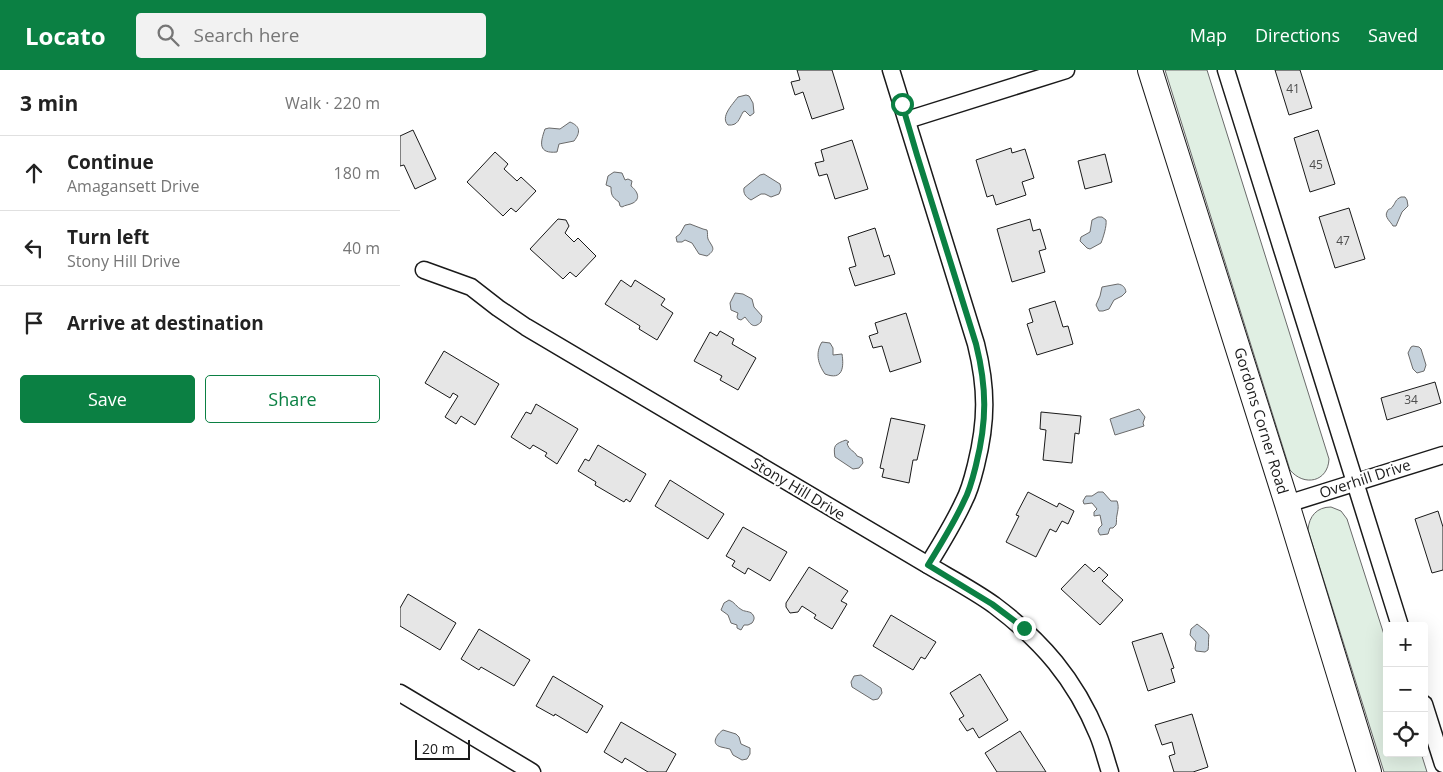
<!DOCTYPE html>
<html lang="en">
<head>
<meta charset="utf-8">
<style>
  body { margin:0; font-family:"Open Sans",sans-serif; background:#f2f2f2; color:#222 }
  .controls { position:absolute; right:15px; bottom:15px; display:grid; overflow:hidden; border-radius:5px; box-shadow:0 5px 20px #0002 }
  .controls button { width:45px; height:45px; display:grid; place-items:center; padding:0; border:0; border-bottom:1px solid #e0e0e0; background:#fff; color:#222; font:25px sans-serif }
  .scale { position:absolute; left:15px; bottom:12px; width:55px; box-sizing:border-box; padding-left:5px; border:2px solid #1a1a1a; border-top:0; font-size:14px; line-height:18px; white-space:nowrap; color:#1a1a1a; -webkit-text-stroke:4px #fff; paint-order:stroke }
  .stop { position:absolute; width:15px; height:15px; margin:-11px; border:4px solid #0b8043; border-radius:50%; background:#fff }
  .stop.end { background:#0b8043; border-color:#fff; box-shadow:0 1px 5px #0008 }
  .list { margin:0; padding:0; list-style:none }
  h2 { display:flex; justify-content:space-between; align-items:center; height:65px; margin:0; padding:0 20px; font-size:21px }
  h2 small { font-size:16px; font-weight:400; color:#767676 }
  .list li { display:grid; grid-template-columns:32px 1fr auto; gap:15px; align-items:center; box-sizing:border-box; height:75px; padding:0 20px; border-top:1px solid #e0e0e0 }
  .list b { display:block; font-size:19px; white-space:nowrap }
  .list p { margin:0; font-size:16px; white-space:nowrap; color:#767676 }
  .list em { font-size:16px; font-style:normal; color:#767676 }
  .actions { display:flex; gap:10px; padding:15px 20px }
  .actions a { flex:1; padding:11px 0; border:1px solid #0b8043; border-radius:5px; text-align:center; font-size:18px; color:#0b8043 }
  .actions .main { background:#0b8043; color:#fff }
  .icon { flex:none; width:28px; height:28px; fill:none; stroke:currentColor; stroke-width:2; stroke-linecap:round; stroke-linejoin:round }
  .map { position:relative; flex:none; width:1043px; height:702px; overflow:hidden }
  header { display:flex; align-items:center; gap:30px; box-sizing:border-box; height:70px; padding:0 25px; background:#0b8043; color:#fff }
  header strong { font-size:24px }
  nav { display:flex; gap:28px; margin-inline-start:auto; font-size:18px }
  .search { width:350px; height:45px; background:#f2f2f2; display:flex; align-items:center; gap:12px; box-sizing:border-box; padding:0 18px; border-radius:5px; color:#767676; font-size:19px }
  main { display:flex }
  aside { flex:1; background:#fff }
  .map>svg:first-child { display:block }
  .green { fill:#e0efe3; stroke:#6a6a6a }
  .water { fill:#c6d2dc; stroke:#6a6a6a }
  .building { fill:#e6e6e6; stroke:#1a1a1a }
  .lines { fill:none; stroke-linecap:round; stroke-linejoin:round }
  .street-casing { stroke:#1a1a1a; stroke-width:19 }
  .secondary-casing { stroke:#1a1a1a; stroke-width:26 }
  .street { stroke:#fff; stroke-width:16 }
  .secondary { stroke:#fff; stroke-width:24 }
  .route { stroke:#0b8043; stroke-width:6 }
  .labels { text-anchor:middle; stroke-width:4; stroke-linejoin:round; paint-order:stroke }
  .number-label { font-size:12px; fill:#4d4d4d }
  .street-label { font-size:15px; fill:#1a1a1a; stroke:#fff }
</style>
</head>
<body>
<header>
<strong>Locato</strong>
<div class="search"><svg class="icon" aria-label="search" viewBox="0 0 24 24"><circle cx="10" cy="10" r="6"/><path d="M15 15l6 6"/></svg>Search here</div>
<nav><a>Map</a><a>Directions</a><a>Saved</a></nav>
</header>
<main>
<aside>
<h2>3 min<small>Walk · 220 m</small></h2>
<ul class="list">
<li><svg class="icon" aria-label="ahead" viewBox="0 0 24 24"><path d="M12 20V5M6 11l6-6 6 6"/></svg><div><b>Continue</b><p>Amagansett Drive</p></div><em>180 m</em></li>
<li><svg class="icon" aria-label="left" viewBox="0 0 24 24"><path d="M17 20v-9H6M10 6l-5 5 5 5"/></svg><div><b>Turn left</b><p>Stony Hill Drive</p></div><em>40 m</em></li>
<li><svg class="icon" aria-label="arrive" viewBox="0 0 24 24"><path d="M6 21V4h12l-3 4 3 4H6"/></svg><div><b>Arrive at destination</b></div></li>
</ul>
<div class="actions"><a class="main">Save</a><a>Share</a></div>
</aside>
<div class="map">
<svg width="1043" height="702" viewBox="0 0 1043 702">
  <rect width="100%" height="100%" fill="#fff"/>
  <g class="green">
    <path d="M765,0h42l122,389c-1,23 -25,28 -39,11z"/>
    <path d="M931,437l10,4 6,8 40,125v109h34l6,19h-43l-76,-242c1,-14 9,-23 23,-23z"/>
  </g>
  <g class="water">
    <path d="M346,25l3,1 4,7 1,10 -4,3 -5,-5 -2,1c-4,7 -5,14 -15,13 -8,-8 4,-20 10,-28z"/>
    <path d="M170,52c10,4 11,10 4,19l-15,3 -2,8c-19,2 -17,-9 -12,-23l4,-1 11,1z"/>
    <path d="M214,102l8,1 3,7 3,-1 4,2 -1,5c5,4 11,12 2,17 -4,2 -8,2 -11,4l-2,-1 -1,-4c-7,-5 -8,-7 -8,-15l-5,-2 2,-9z"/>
    <path d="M364,104l16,10 1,5 -2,5 -8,3 -6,-3h-4l-10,6c-5,-3 -8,-6 -7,-12l16,-13z"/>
    <path d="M1001,127h4l2,3 1,6 -6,6 -6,14h-3c-2,-4 -9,-9 -6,-14 2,-5 3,-1 6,-6 3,-4 2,-6 8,-9z"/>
    <path d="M698,147h4l4,3c1,6 -3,18 -5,23l-11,6 -3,-1 -7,-7 1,-4 9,-5 2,-12z"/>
    <path d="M290,154l13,5 4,1c1,3 0,6 1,9 4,8 9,10 -1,17l-8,-2 -7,-11 -7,-3 -3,2h-5l-1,-5 4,-3 5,-9z"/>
    <path d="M718,214c5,1 7,3 8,8l-4,4 -8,4 -5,9 -6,2h-4l-3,-6 4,-9 2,-9z"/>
    <path d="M335,223l8,1 9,5 2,8 8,9 -1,6c-8,8 -11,1 -16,-5l-4,3 -3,-1 -1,-2 1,-4 -7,-3 -1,-7z"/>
    <path d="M422,272l8,1 3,5v7l9,-1c2,13 1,27 -17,20 -7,-10 -10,-21 -3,-32z"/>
    <path d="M1013,276l6,1 2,2 5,16 -2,6 -7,2 -4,-4 -5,-16 3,-6z"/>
    <path d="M739,339l6,8 -2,6 1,3 -29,9 -5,-16z"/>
    <path d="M446,370l3,2 -2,1c2,8 7,7 10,13l5,2 1,5 -4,5 -6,1 -18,-12c-2,-12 0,-13 11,-17z"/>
    <path d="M698,422h5l8,9h6c2,6 1,8 0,14 -1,3 0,6 -1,10l-3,3h-3l-2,6 -8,1 -2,-4 1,-3 3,-3 -2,-10 -6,1v-4l3,-3 -5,-6 -8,1 -1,-3 3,-5h6z"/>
    <path d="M329,530c6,2 7,7 13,10 4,2 9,1 11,5 2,3 1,5 -1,8l-4,2h-4l-3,5 -4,-2v-3l-6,-2 -3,-8 -7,-5 3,-7z"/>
    <path d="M797,554l9,7 3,4c-1,6 0,10 -1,15l-3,2 -9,-1 -1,-2 1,-7 -6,-7 1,-6z"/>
    <path d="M461,605l20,13 1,5 -4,6 -5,1 -21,-13 -1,-5 3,-6z"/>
    <path d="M323,660l13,4 3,3 2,7 9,4v6l-3,5 -5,1 -9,-5 -3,-6c-3,-1 -6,-1 -9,-2 -11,-3 -4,-13 2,-17z"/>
  </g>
  <g class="building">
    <path d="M397,0h35l12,39 -32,10 -9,-27 -8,3 -4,-13 9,-2z"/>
    <path d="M875,0h25l12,38 -23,7z"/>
    <path d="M13,60l23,49 -21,10 -11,-24 -4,1v-30z"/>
    <path d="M918,60l17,54 -25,8 -16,-54z"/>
    <path d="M452,70l16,49 -33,10 -8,-25 -8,2 -4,-13 9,-2 -3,-11z"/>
    <path d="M611,78l1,5 13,-4 9,29 -12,4 4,13 -30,10 -3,-10 -6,2 -11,-37z"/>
    <path d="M95,82l13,12 -4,5 13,12 4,-4 15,14 -20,21 -5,-4 -8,8 -36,-34z"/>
    <path d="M705,84l7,28 -27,7 -7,-28z"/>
    <path d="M949,138l16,51 -30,9 -16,-51z"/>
    <path d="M158,149l8,1 3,6 -4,7 9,9 4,-4 18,18 -20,21 -6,-5 -7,7 -33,-30z"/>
    <path d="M630,149l3,12 7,-2 6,20 -7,2 6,21 -33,10 -15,-53z"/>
    <path d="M475,158l9,29 5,-2 6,19 -40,12 -6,-18 7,-2 -8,-29z"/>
    <path d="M221,210l10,7 4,-7 30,19 -4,6 12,8 -16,27 -18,-11 1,-3 -35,-22z"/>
    <path d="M655,231l8,26 5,-1 5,18 -36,11 -10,-31 6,-2 -4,-13z"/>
    <path d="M506,243l15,49 -31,10 -8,-26 -9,2 -4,-12 9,-3 -3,-10z"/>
    <path d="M320,261l14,8 -2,5 24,14 -18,32 -18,-10 2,-4 -28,-15 16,-29 7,4z"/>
    <path d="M44,281l55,33 -24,41 -14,-9 -5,8 -11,-7 13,-21 -5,-3 -3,5 -25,-15z"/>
    <path d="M1035,312l6,21 -54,17 -6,-22z"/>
    <path d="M136,334l42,25 -21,35 -12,-8 2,-3 -14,-8 -3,4 -19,-12 15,-25 5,2z"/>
    <path d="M641,342l40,4 -2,18 -4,-1 -3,30 -29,-3 3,-30 -6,-1z"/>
    <path d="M491,348l34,7 -8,35h-4l-4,23 -27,-6 2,-8 -4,-1z"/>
    <path d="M198,375l48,29 -16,28 -4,-3 -2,3 -29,-17 1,-3 -18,-11 7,-12 4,2z"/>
    <path d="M270,410l54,34 -16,25 -53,-33z"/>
    <path d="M628,422l29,15 2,-4 15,8 -6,13 -6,-3 -6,11 -6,-3 -14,28 -30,-15 13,-26 -3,-1z"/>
    <path d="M1038,441l5,16v43l-11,3 -17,-54z"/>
    <path d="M343,457l44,25 -17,29 -22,-13 -3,6 -13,-8 3,-5 -9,-5z"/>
    <path d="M685,494l9,8 5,-5 9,8 -6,6 21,19 -23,25 -39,-36z"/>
    <path d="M409,497l39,24 -7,10 6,3 -15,25 -18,-11 2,-3 -14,-9 -4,6 -8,1 -4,-6v-4z"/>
    <path d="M8,524l48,29 -16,27 -40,-24v-18z"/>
    <path d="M491,545l45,27 -11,17 -4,-2 -8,13 -40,-24z"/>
    <path d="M79,559l51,31 -16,26 -33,-19 -2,3 -18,-11z"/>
    <path d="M762,563l12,35 -3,1 4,13 -27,9 -16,-49z"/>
    <path d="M580,604l28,46 -29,18 -6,-10 -6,3 -8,-12 5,-3 -14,-23z"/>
    <path d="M153,606l50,30 -16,27 -32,-19 -1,2 -18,-10z"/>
    <path d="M792,644l16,53 -15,5h-19l-5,-16 6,-2 -3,-12 -10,3 -7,-20z"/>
    <path d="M221,652l55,32 -10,18h-18l-23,-14 -3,5 -18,-11z"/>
    <path d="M620,661l26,41h-49l-12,-19z"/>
  </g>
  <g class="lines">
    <defs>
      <g id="street">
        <path d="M491,0l85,274c11,44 11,77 0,121 -3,12 -6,25 -12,36 -10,22 -23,43 -36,64"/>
        <path d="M826,0l174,556"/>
        <path d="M507,50l159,-50"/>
        <path d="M24,200l47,17 27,21 28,19 402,238c22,13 45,25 66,40 48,36 81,74 104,130 5,12 8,25 12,37"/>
        <path d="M887,434l156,-49"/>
        <path d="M0,623l132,79"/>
        <path d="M1024,634l19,60"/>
      </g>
      <path id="secondary" d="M750,0l137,434 82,268"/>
    </defs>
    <use href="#street" class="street-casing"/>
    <use href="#secondary" class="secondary-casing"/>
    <use href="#street" class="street"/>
    <use href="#secondary" class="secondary"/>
  </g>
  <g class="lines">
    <path class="route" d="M502,34l15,51 59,189c11,44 11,77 0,121 -3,12 -6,25 -12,36 -10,22 -23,43 -36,64l64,39 32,24"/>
  </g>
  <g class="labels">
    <g class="number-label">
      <text x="893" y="23">41</text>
      <text x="916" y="99">45</text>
      <text x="943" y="175">47</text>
      <text x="1011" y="334">34</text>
    </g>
    <g class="street-label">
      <text transform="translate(861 351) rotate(73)" y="5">Gordons Corner Road</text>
      <text transform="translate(965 409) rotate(-18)" y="5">Overhill Drive</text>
      <text transform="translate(398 419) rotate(31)" y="5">Stony Hill Drive</text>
    </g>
  </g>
</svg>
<div class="controls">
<button>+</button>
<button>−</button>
<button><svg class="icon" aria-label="locate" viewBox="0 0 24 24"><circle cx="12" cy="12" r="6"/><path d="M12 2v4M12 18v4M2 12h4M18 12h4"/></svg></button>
</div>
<div class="scale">20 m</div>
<div class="stop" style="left:502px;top:34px"></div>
<div class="stop end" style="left:624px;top:558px"></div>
</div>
</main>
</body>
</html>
